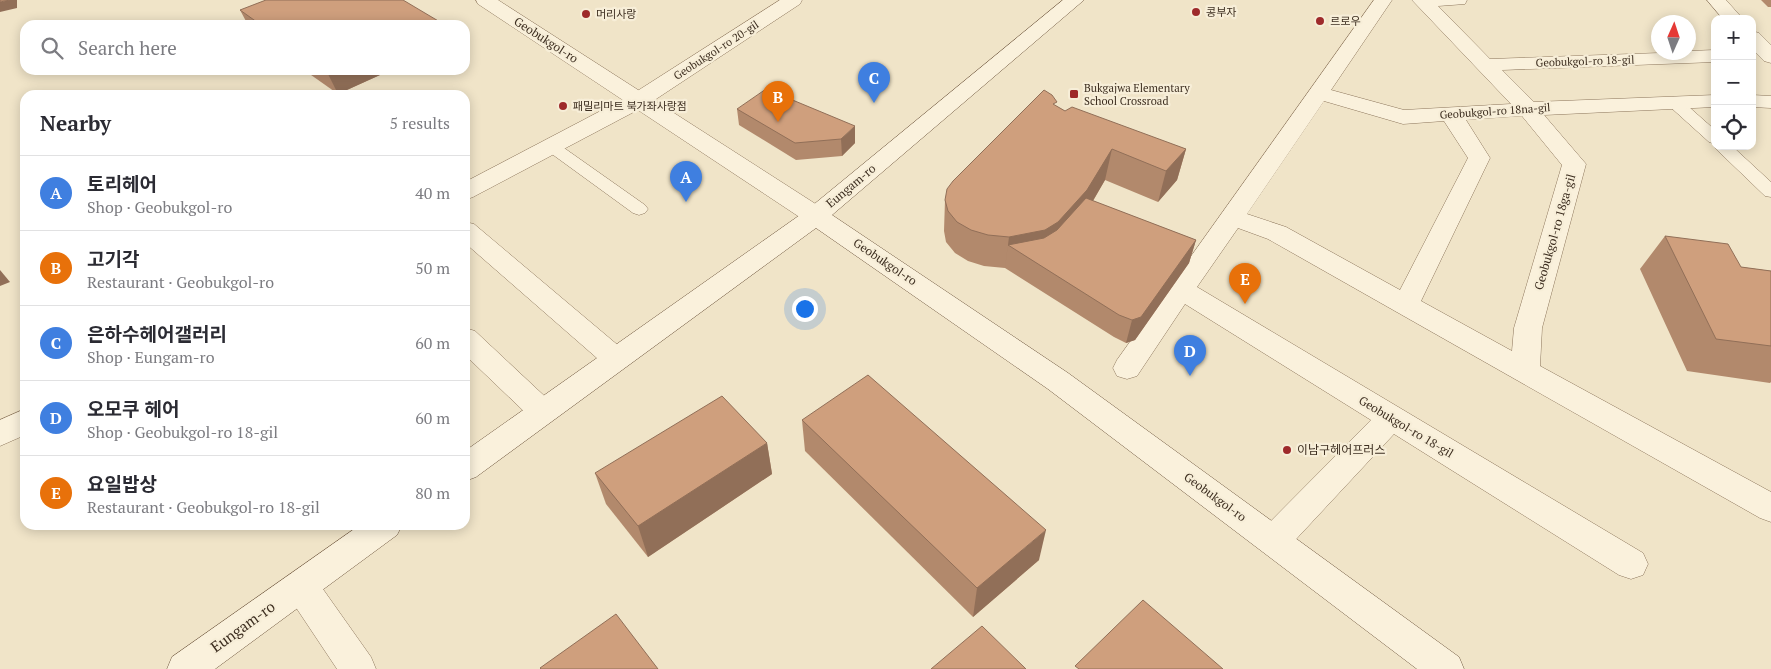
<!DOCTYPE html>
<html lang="en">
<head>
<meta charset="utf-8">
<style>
  body { margin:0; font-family:"PT Serif","Noto Sans KR",serif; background:#f2f2f3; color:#2b2b33 }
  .controls { position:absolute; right:15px; top:15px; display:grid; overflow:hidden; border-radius:10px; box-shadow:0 2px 12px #0003 }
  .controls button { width:45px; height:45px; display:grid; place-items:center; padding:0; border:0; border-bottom:1px solid #e1e1e2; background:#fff; color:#2b2b33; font:25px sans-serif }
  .compass { position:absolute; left:1651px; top:15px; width:45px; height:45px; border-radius:50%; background:#fff; box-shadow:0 2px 12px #0003; rotate:3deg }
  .you { position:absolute; left:804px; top:308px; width:18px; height:18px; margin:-12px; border:4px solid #fff; border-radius:50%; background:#1a73e8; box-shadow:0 0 0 8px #1a73e833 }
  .badge { display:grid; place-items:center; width:32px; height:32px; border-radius:50%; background:#9e2a2b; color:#fff; font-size:16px; font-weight:700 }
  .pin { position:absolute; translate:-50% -41px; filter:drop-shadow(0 1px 2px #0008) }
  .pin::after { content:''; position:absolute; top:26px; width:18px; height:15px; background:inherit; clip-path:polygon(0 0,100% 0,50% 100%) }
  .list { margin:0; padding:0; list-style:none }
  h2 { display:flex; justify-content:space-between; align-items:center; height:65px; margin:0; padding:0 20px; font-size:21px }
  h2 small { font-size:16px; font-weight:400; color:#7c7c81 }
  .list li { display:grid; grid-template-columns:32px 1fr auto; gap:15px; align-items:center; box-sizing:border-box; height:75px; padding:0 20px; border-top:1px solid #e1e1e2 }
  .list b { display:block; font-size:19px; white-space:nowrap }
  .list p { margin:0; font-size:16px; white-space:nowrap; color:#7c7c81 }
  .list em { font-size:16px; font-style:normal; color:#7c7c81 }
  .icon { flex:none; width:28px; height:28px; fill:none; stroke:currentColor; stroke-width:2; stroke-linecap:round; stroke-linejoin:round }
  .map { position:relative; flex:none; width:1771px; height:669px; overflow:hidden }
  .search { position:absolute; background:#fff; box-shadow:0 2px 12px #0003; left:20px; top:20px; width:450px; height:55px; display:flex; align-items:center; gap:12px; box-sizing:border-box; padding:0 18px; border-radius:15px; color:#7c7c81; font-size:19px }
  .panel { position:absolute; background:#fff; box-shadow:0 2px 12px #0003; left:20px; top:90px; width:450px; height:440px; border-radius:15px }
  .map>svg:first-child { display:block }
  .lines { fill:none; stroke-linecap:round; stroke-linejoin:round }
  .service-casing { stroke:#8d765c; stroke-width:1 }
  .minor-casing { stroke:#8d765c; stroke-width:1 }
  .tertiary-casing { stroke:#8d765c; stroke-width:1 }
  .secondary-casing { stroke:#6f573f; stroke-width:1 }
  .service { fill:#faf1dc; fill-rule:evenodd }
  .minor { fill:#faf1dc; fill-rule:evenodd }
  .tertiary { fill:#faf1dc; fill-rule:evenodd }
  .secondary { fill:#faf1dc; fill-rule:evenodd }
  .wall { fill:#b2896c }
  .shaded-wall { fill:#916f58 }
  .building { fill:#cf9f7d; stroke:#916f58 }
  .poi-dot { fill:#9e2a2b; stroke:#f7eed8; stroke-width:2 }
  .labels { text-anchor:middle; stroke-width:4.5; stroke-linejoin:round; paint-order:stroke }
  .far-poi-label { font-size:11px; fill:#3d2e20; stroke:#f7eed8; text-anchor:start }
  .far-street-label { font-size:11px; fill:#3d2e20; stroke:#f7eed8 }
  .street-label { font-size:12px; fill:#3d2e20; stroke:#f7eed8 }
  .poi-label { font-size:12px; fill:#3d2e20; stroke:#f7eed8; text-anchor:start }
  .near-street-label { font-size:15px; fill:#3d2e20; stroke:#f7eed8 }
</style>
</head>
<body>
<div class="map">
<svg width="1771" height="669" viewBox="0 0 1771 669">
  <rect width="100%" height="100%" fill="#f0e4c8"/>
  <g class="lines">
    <defs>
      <g id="service">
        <path d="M1674,97l6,2 35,31v14l-6,-2 -41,-37 -2,-3 2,-3z"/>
        <path d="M551,141l6,2 88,62 3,4 -3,4 -6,2 -6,-2 -88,-64 -2,-3 2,-3z"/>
        <path d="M1715,145v1h17l39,36v15l-6,-1 -49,-47 -2,-3z"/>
      </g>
      <g id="minor">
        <path d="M780,0h22l-2,4 -153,101 -174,92 -8,3v-18l166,-87z"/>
        <path d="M1374,0h18l-61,90 73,20 107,-6 -99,-104h55l-2,4 -27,2 52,53 198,-7v-1l27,-1v12l-213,8 32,32 181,-7v12l-171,8 42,49 -44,164 -2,38 231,126v30l-11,-4 -492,-279 -30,-11 -41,59 446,266 5,11 -5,11 -12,4 -12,-4 -225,-141 -108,116 -12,4 -12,-4 -4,-10 4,-10 109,-110 -186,-116 -48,72 -10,3 -10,-3 -4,-8 4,-8zM1324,101l79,23 41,-3 24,37 -68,132 -114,-63 -39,-13zM1522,116l40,49 -48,163 -2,23 -91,-50 69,-143 -24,-38z"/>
        <path d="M1707,0h19l17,19h-20z"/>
        <path d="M1752,31l7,2 12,12v18l-7,-2 -12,-12z"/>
        <path d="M1752,95l19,1v12l-19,-1z"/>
        <path d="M465,222l9,2 152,128 4,7 -4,7 -10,4 -10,-4 -141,-123z"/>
        <path d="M465,328l10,3 78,73 5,8 -5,8 -10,4 -10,-4 -68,-65z"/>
        <path d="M25,409v26l-25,11v-26z"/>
        <path d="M301,571l12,4 58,82 5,12h-39l-48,-72 -5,-11 5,-11z"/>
      </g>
      <path id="tertiary" d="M476,0h22l327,210 3,6 -3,6 -9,2 -9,-2 -329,-218z"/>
      <g id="secondary">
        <path d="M1063,0h21l-252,215 236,158 391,284 5,12h-47l-369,-280 -232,-161 -340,249 -11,4v-30l342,-241z"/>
        <path d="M360,525h42l-5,10 -182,134h-48l5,-12z"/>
      </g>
    </defs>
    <use href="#service" class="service-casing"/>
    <use href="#minor" class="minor-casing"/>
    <use href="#tertiary" class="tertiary-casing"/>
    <use href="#secondary" class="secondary-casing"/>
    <use href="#service" class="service"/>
    <use href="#minor" class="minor"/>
    <use href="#tertiary" class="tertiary"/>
    <use href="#secondary" class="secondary"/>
  </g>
  <g class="wall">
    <path d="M1761,0h10v7h-3z"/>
    <path d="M240,10l200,12 1,3h-193z"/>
    <path d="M304,70h87l-53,24z"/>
    <path d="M1056,106l9,5 121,38 -9,31 -19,22 -53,-22 -12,21 103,39 -7,23 -54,77 -9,3 -12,-6 -109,-69 -21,-2 -16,-5 -13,-8 -9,-11 -2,-11 1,-31z"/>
    <path d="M737,109l118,34 -13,13 -46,4 -57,-35z"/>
    <path d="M1665,236l76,31 30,4v111l-1,1 -83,-12 -47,-102z"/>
    <path d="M802,420l237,140 -66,57 -168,-166z"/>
    <path d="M767,443l5,31 -124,83 -42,-53 -11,-31z"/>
  </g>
  <g class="shaded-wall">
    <path d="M10,0h7v8l-17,4v-10z"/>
    <path d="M332,70h59l-53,24 -11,-22z"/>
    <path d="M855,126v17l-13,13 -1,-17z"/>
    <path d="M1112,149l-7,31 -24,41 -28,32 -45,-8 -3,23 4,-31z"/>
    <path d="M1186,149l-9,31 -19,22 8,-31z"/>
    <path d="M1196,240l-7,23 -54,77 -9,3 6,-23z"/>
    <path d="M0,270l10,12 -10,4z"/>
    <path d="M767,443l5,31 -124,83 -10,-31z"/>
    <path d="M1046,530l-7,30 -66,57 4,-29z"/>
  </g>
  <g class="building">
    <path d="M0,0h10l-10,2z"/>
    <path d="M266,0h137l37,22 -6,3h-173l-21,-15z"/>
    <path d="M766,89l89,37 -14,13 -46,4 -58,-34z"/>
    <path d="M1044,90l8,5 5,7 -4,2 12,7 7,-4 114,42 -20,22 -54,-22 -25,41 -29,32 -13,8 -36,7 -21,-2 -17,-5 -14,-8 -9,-11 -3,-11 2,-11 6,-8z"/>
    <path d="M1086,198l110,42 -55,77 -9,3 -13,-5 -111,-70 36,-7 13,-8z"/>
    <path d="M1665,236l63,8 13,23 30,4v75l-55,-7z"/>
    <path d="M868,375l178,155 -69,58 -175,-168z"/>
    <path d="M722,396l45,47 -129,83 -43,-53z"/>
    <path d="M1143,600l80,69h-144l-4,-3z"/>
    <path d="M616,614l42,55h-117l-1,-1z"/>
    <path d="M982,626l44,43h-95z"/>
  </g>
  <g class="poi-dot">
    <circle cx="1196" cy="12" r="5"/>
    <circle cx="586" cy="14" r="5"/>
    <circle cx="1320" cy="21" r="5"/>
    <rect x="1069" y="89" width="10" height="10" rx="2.5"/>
    <circle cx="563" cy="106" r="5"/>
    <circle cx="1287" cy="450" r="5"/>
  </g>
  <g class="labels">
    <g class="far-poi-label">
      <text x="1206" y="16">콩부자</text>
      <text x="596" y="18">머리사랑</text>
      <text x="1330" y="25">르로우</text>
      <text x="1084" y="92">Bukgajwa Elementary<tspan x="1084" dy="13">School Crossroad</tspan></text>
      <text x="573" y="110">패밀리마트 북가좌사랑점</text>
    </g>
    <g class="far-street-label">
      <text transform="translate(716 50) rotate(-33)" y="4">Geobukgol-ro 20-gil</text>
      <text transform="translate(1585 61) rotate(-2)" y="4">Geobukgol-ro 18-gil</text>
      <text transform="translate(1495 111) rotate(-4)" y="4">Geobukgol-ro 18na-gil</text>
    </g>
    <g class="street-label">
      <text transform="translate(546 40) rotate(33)" y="4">Geobukgol-ro</text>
      <text transform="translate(851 186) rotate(-40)" y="4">Eungam-ro</text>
      <text transform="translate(1555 232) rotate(-74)" y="4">Geobukgol-ro 18ga-gil</text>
      <text transform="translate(885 262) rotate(34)" y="4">Geobukgol-ro</text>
      <text transform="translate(1406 427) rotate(31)" y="4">Geobukgol-ro 18-gil</text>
      <text transform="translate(1215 497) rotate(36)" y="4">Geobukgol-ro</text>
    </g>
    <g class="poi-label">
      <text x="1297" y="454">이남구헤어프러스</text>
    </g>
    <g class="near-street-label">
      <text transform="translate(243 627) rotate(-36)" y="5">Eungam-ro</text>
    </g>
  </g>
</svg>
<div class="controls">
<button>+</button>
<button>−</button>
<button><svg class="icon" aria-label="locate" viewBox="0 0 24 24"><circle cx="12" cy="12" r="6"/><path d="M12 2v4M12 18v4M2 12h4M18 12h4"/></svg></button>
</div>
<svg class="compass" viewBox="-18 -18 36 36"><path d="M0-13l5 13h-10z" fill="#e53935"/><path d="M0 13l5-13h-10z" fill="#7c7c81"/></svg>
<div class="you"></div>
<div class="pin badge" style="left:686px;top:202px;background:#3f7fe0">A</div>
<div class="pin badge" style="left:778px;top:122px;background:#e8710a">B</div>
<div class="pin badge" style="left:874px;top:103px;background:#3f7fe0">C</div>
<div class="pin badge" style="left:1190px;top:376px;background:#3f7fe0">D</div>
<div class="pin badge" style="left:1245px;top:304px;background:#e8710a">E</div>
<div class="search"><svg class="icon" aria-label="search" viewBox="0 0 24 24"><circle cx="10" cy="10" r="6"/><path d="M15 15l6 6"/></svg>Search here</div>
<section class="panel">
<h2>Nearby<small>5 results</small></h2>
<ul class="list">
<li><span class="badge" style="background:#3f7fe0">A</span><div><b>토리헤어</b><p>Shop · Geobukgol-ro</p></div><em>40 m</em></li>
<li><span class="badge" style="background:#e8710a">B</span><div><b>고기각</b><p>Restaurant · Geobukgol-ro</p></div><em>50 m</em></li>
<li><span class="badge" style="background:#3f7fe0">C</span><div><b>은하수헤어갤러리</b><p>Shop · Eungam-ro</p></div><em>60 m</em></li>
<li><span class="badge" style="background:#3f7fe0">D</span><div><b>오모쿠 헤어</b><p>Shop · Geobukgol-ro 18-gil</p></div><em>60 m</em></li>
<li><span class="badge" style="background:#e8710a">E</span><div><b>요일밥상</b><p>Restaurant · Geobukgol-ro 18-gil</p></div><em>80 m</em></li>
</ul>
</section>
</div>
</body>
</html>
